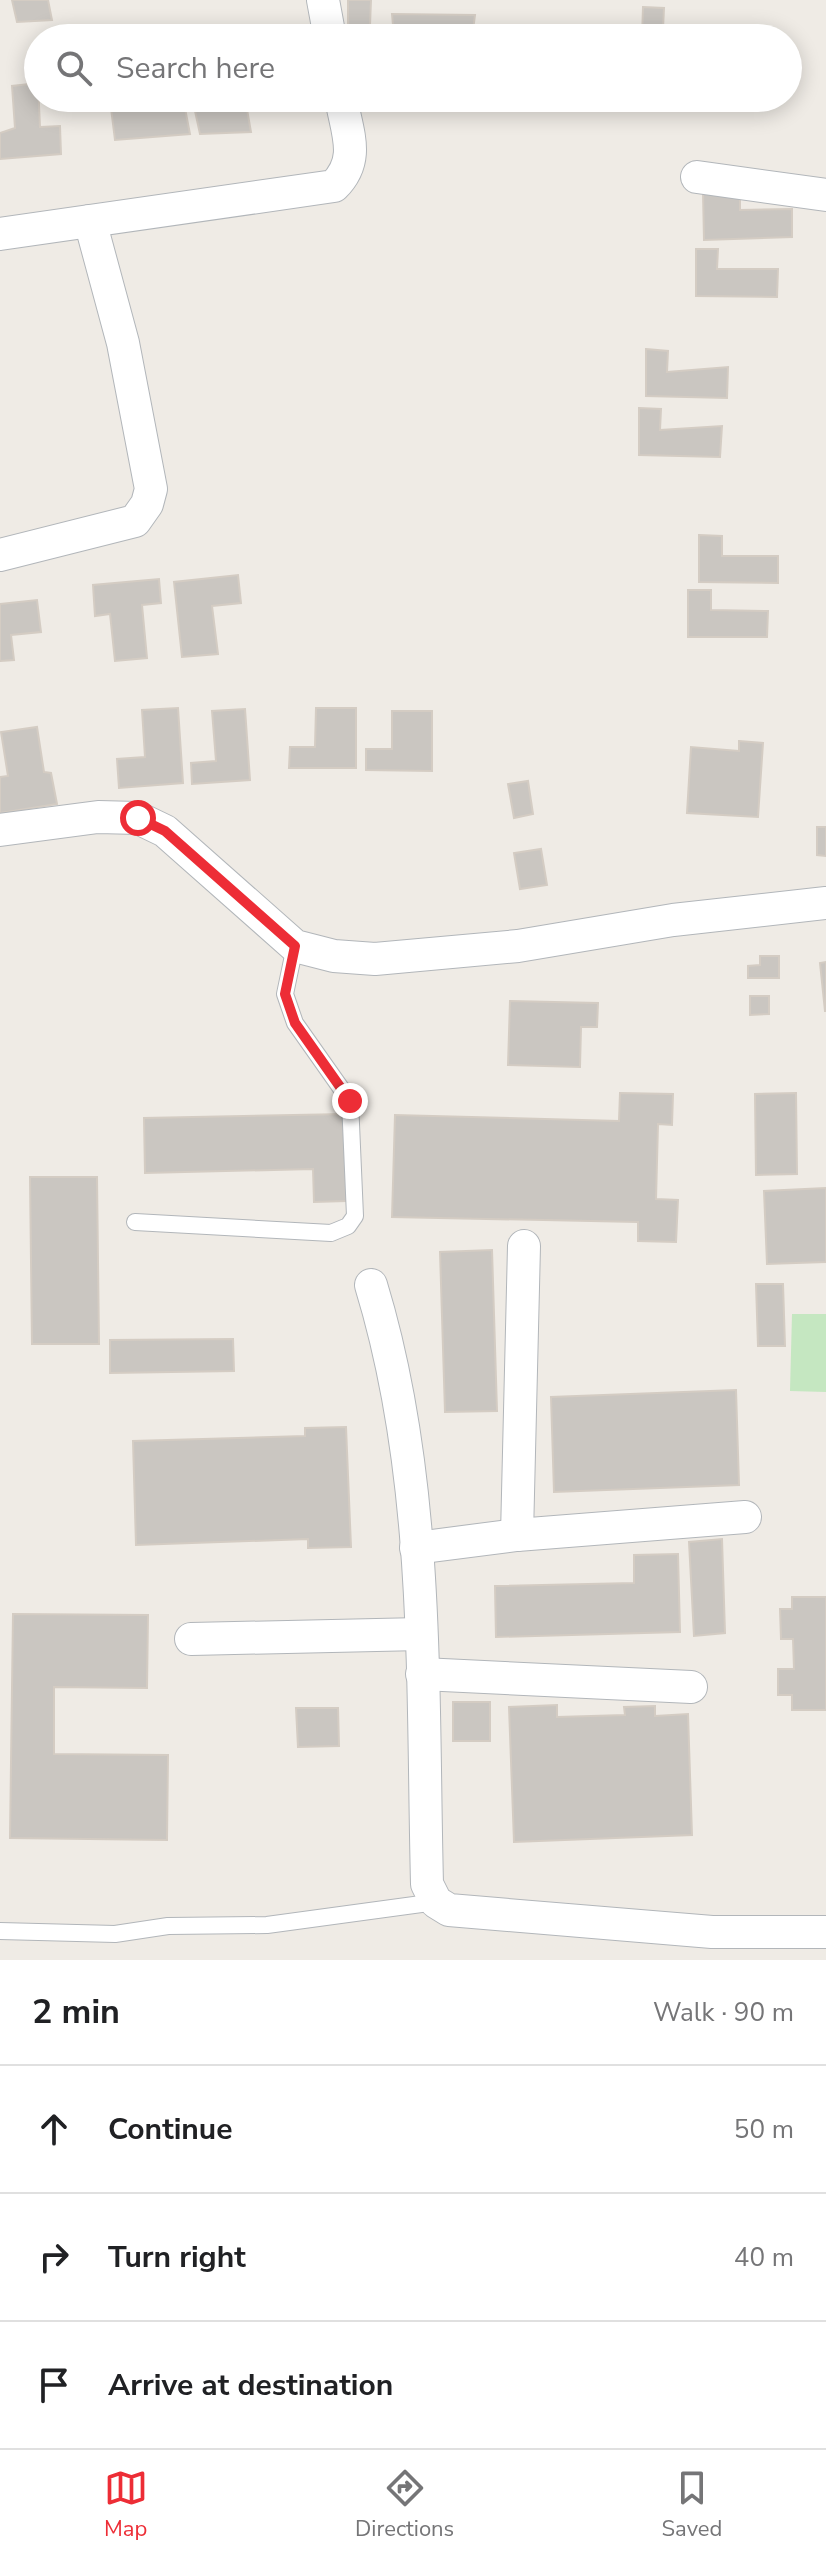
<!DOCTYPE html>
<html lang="en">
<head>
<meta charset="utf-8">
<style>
  body { margin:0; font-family:"Nunito Sans",sans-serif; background:#f6f6f6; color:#202124 }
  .stop { position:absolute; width:24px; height:24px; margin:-18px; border:6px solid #ed2d36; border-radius:50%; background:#fff }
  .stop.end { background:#ed2d36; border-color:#fff; box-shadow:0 2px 8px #0008 }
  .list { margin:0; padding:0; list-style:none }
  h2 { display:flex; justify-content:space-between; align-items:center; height:104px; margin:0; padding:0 32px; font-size:34px }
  h2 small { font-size:26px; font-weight:400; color:#757577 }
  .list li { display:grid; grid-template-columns:52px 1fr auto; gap:24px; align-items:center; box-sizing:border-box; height:128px; padding:0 32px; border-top:2px solid #e0e0e0 }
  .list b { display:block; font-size:30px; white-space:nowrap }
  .list em { font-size:26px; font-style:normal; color:#757577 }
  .icon { flex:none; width:44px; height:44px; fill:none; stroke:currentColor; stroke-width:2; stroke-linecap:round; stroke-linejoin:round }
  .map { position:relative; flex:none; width:826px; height:1960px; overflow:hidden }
  .search { position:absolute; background:#fff; box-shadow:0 4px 20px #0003; left:24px; right:24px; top:24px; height:88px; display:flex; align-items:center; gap:20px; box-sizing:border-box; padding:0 28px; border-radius:44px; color:#757577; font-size:30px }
  .sheet { height:488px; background:#fff }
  nav { display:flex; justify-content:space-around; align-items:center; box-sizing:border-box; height:112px; border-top:2px solid #e0e0e0; background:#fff; font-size:22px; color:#757577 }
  nav a { display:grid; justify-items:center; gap:4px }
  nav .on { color:#ed2d36 }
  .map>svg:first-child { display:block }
  .green { fill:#c5e7c1 }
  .building { fill:#cac6c1; stroke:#d4ccc3; stroke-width:2 }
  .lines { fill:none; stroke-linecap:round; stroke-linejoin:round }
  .lane-casing { stroke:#b2b6ba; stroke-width:18 }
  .street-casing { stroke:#b2b6ba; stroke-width:34 }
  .lane { stroke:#fff; stroke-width:16 }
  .street { stroke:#fff; stroke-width:32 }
  .route { stroke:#ed2d36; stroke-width:10 }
</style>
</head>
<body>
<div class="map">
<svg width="826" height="1960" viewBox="0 0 826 1960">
  <rect width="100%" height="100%" fill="#efebe5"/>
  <path class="green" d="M792,1314h34v78l-36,-1z"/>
  <g class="building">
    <path d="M12,0h36l4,20 -35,2z"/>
    <path d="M348,0h23l-1,25 -22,3z"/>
    <path d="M643,7l21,1 -1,21 62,-4 -1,13h-82z"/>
    <path d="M392,14l83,1 -3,23h-13l-65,-2z"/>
    <path d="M38,83l2,44 20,-1 1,28 -61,5v-26l15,-5 -3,-42z"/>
    <path d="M149,98h34l7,36 -75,6 -4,-32 39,-6z"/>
    <path d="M221,98h24l6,34 -51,2 -5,-23 27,-5z"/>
    <path d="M628,98h81l-1,12 -80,-2z"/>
    <path d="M703,192h37v18l52,-1v28l-88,3z"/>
    <path d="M696,249h22l-1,20h61l-1,28 -81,-1z"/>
    <path d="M646,349l22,2 -1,21 61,-5 -1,31 -81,-2z"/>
    <path d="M639,408l22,1 -1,21 62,-4 -2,31 -81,-2z"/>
    <path d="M699,535l23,1v20h56v27l-79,-1z"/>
    <path d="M238,575l3,28 -29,3 6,48 -36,3 -8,-75z"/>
    <path d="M159,579l2,24 -19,2 5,53 -32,3 -5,-47 -15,2 -2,-31z"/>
    <path d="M688,590h23v20l57,1 -1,26h-79z"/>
    <path d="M37,600l4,32 -30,3 3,25 -14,1v-57z"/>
    <path d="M178,708l5,75 -64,5 -2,-29 28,-2 -3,-47z"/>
    <path d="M316,708h40v60h-67l1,-21h25z"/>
    <path d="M245,709l5,71 -58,4 -1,-21 25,-2 -4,-50z"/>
    <path d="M392,711h40v60l-66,-1v-21h26z"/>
    <path d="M37,727l7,45 7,1 6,31 -57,9v-36l8,-1 -7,-44z"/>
    <path d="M739,741l24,2 -5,74 -71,-4 4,-66 48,4z"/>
    <path d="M528,781l5,33 -19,4 -6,-34z"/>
    <path d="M817,827h9v29l-9,-1z"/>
    <path d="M541,849l6,36 -27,4 -6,-36z"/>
    <path d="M760,956h19v22h-31v-12l12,-1z"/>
    <path d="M826,962v49h-1l-5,-48z"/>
    <path d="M750,996h19v18l-19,1z"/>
    <path d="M510,1001l88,2 -1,24h-16l-1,40 -72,-2z"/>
    <path d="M620,1093l53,1 -1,31 -14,-1 -2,75 22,1 -2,42 -38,-1v-19l-246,-5 3,-102 224,6z"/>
    <path d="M796,1093l1,81 -41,1 -1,-81z"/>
    <path d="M345,1114l1,87 -32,1 -1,-33 -168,4 -1,-55z"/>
    <path d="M30,1177h67l2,167h-67z"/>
    <path d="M826,1188v74l-59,2 -3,-73z"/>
    <path d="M492,1250l5,161 -52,1 -5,-160z"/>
    <path d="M756,1284h27l2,62h-27z"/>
    <path d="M233,1339l1,32 -124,2v-33z"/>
    <path d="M736,1390l3,95 -185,7 -3,-95z"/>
    <path d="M346,1427l5,120 -43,1v-9l-172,6 -3,-104 172,-5v-8z"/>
    <path d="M722,1539l3,94 -31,3 -5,-94z"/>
    <path d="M678,1554l2,78 -184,5 -1,-51 139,-3v-28z"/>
    <path d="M792,1597h34v113h-34v-15h-14v-26h16l-1,-30h-12l-1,-30h12z"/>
    <path d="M13,1614l135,1 -1,73 -93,-1v67l114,1 -1,85 -157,-2z"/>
    <rect x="453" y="1702" width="37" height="39"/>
    <path d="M557,1705v12l68,-2 -1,-8 31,-1v10l33,-2 4,121 -178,7 -5,-135z"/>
    <path d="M296,1708h42l1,38 -41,1z"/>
  </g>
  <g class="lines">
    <defs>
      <g id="lane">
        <path d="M135,1222l196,11 17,-7 7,-10 -5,-115 -55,-78 -10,-29 10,-48"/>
        <path d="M0,1931l115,3 53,-8 99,-1 169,-23"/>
      </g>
      <g id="street">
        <path d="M323,0l7,38"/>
        <path d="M697,177l129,18"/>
        <path d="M0,234l334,-48c27,-27 13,-53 7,-88"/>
        <path d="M0,555l135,-34 12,-17 4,-15 -28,-146 -33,-122"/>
        <path d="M0,830l98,-13 40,1 27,13 130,115 39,10 41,3 143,-13 155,-26 153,-17"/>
        <path d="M371,1285c59,193 51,399 56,599l9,18 13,8 263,22h114"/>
        <path d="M517,1535l7,-289"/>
        <path d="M416,1548l101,-13 228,-18"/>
        <path d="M191,1639l230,-5"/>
        <path d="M422,1674l269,13"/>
      </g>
    </defs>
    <use href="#lane" class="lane-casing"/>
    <use href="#street" class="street-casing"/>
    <use href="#lane" class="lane"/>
    <use href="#street" class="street"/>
  </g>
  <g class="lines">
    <path class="route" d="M138,818l27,13 130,115 -10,48 10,29 55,78"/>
  </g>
</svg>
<div class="stop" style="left:138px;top:818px"></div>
<div class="stop end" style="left:350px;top:1101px"></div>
<div class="search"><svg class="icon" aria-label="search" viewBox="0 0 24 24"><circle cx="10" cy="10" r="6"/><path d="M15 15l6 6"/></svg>Search here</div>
</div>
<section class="sheet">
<h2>2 min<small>Walk · 90 m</small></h2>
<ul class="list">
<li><svg class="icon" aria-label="ahead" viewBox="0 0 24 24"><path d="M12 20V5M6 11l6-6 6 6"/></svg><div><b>Continue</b></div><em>50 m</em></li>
<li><svg class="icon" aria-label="right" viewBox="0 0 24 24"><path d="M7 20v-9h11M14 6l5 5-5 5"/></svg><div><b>Turn right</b></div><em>40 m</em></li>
<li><svg class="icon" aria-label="arrive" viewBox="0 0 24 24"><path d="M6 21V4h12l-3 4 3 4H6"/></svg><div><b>Arrive at destination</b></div></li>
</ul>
</section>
<nav>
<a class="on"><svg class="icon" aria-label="map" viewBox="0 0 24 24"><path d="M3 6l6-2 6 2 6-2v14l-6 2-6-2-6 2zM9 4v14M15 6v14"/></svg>Map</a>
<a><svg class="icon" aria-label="directions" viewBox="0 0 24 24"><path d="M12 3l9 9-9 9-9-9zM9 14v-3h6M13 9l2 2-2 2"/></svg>Directions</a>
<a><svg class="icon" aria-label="saved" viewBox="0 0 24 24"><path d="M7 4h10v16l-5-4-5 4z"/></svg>Saved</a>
</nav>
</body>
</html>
